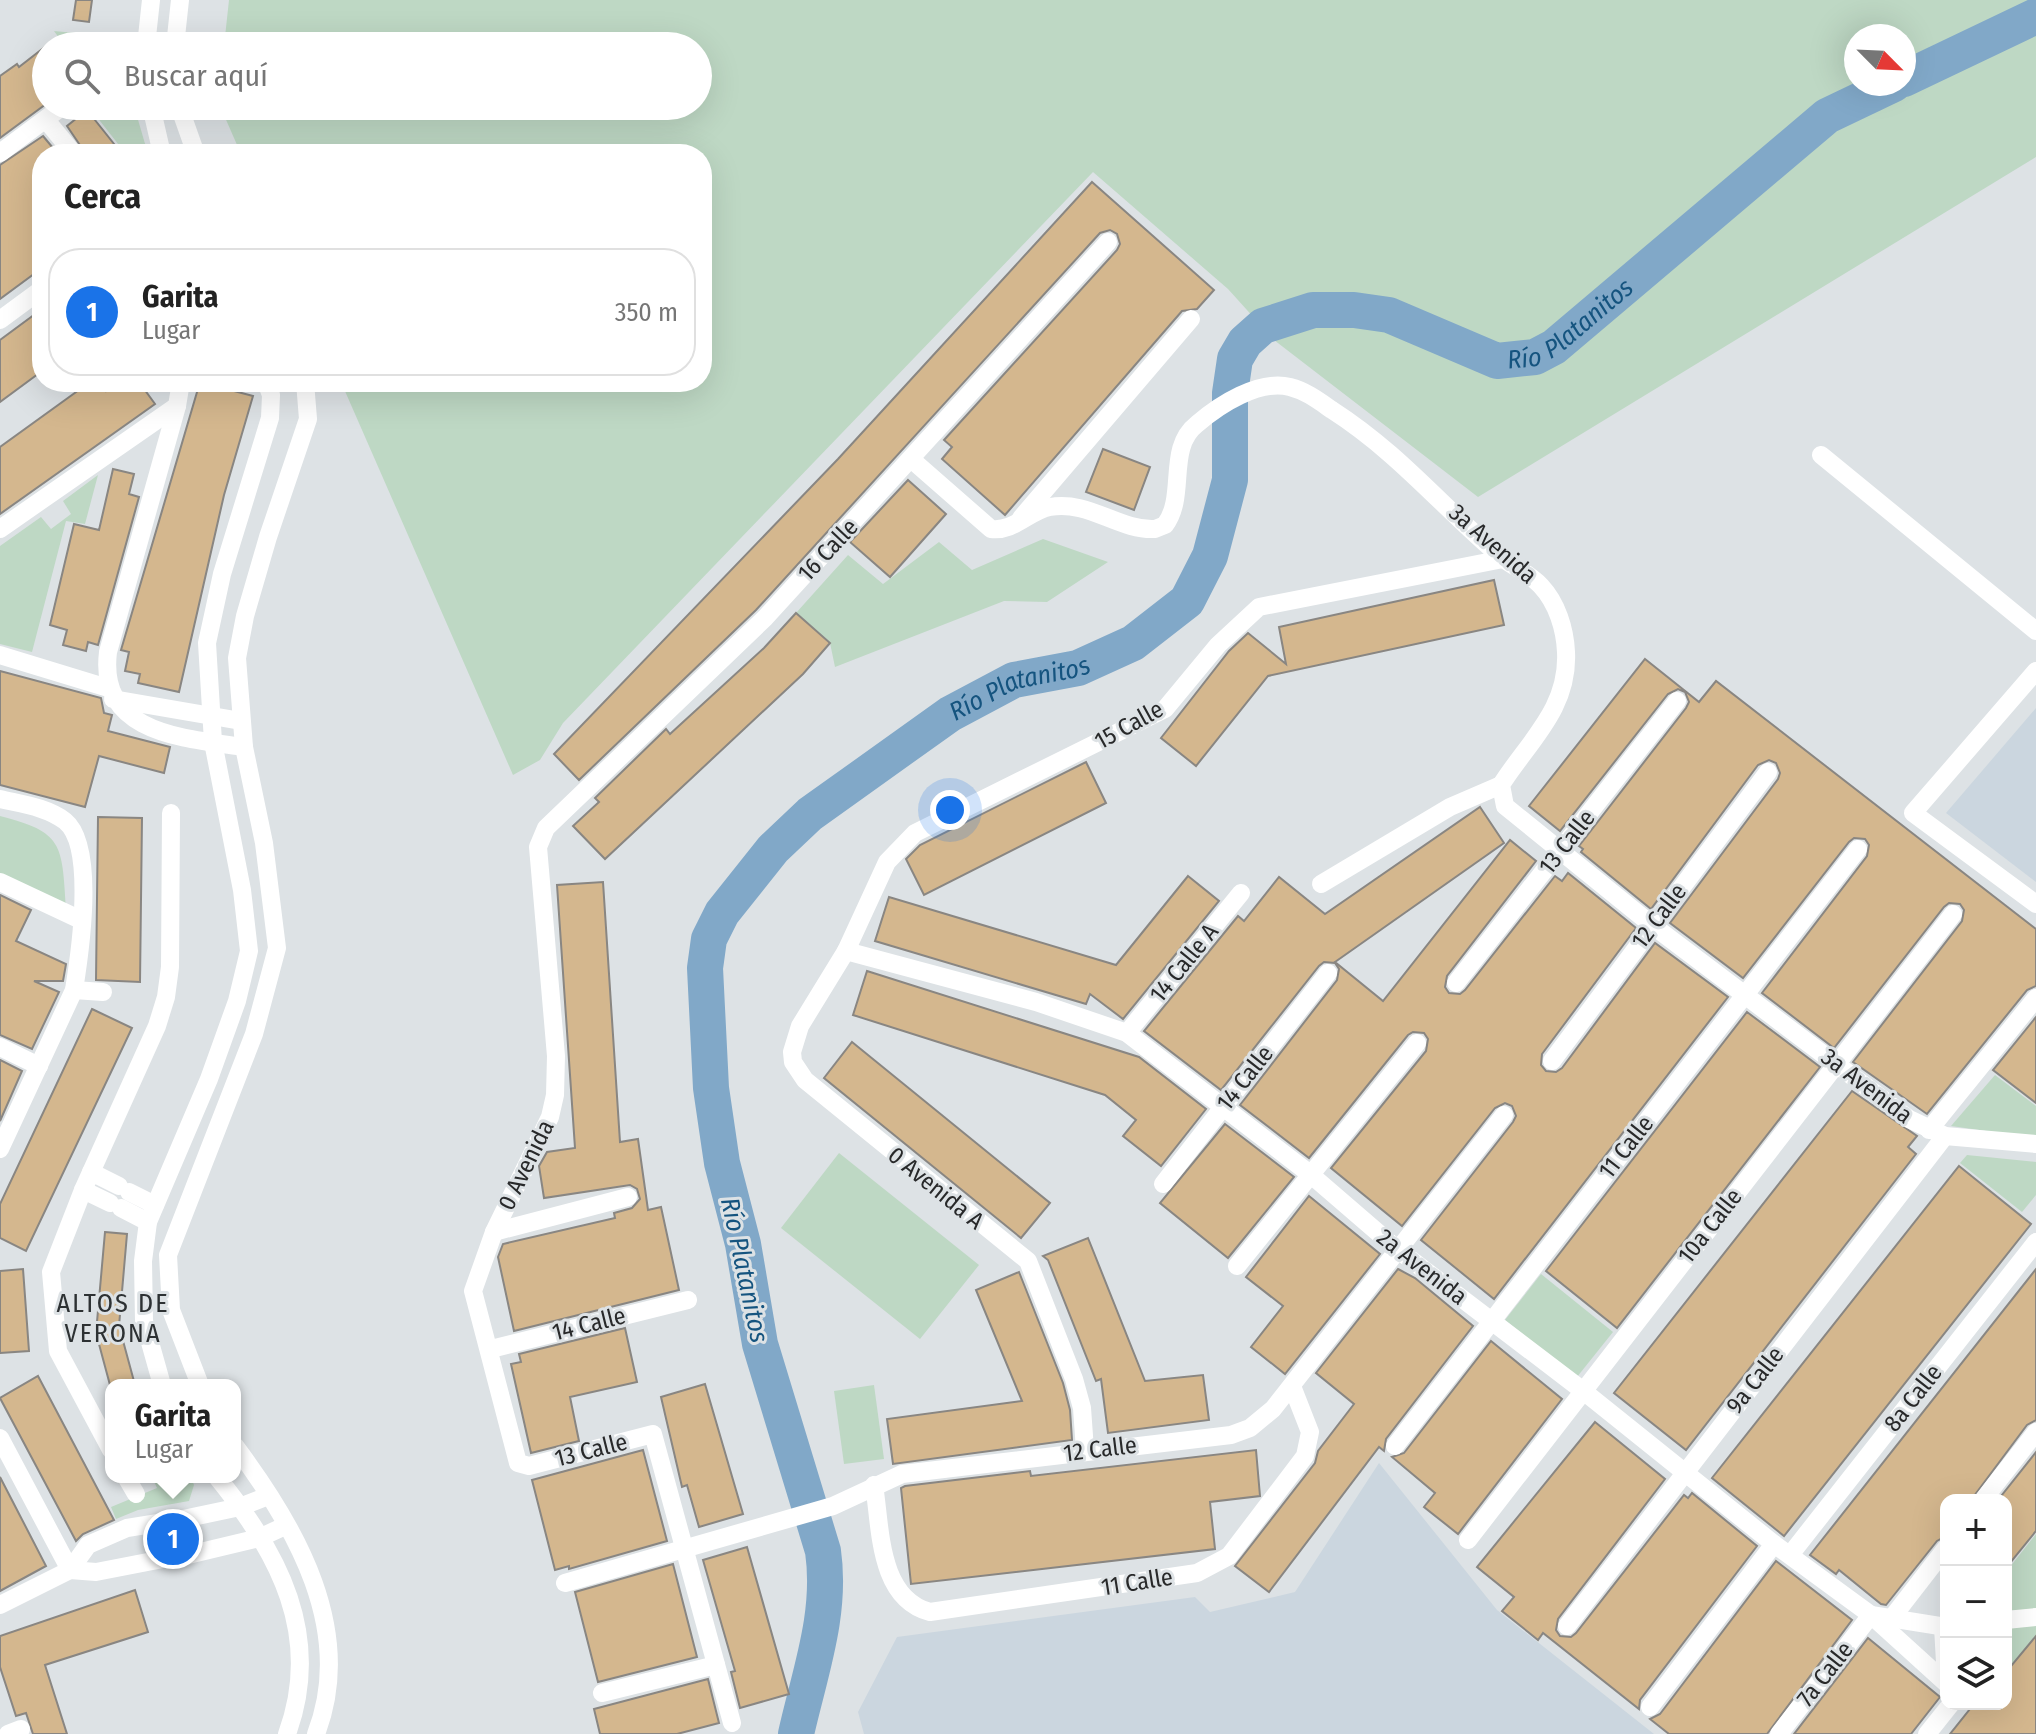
<!DOCTYPE html>
<html lang="es">
<head>
<meta charset="utf-8">
<style>
  body { margin:0; font-family:"Fira Sans Condensed",sans-serif; background:#f2f2f2; color:#222 }
  .controls { position:absolute; right:24px; bottom:24px; display:grid; overflow:hidden; border-radius:16px; box-shadow:0 8px 32px #0002 }
  .controls button { width:72px; height:72px; display:grid; place-items:center; padding:0; border:0; border-bottom:2px solid #e0e0e0; background:#fff; color:#222; font:40px sans-serif }
  .compass { position:absolute; left:1844px; top:24px; width:72px; height:72px; border-radius:50%; background:#fff; box-shadow:0 8px 32px #0002; rotate:114deg }
  .you { position:absolute; left:950px; top:810px; width:28px; height:28px; margin:-20px; border:6px solid #fff; border-radius:50%; background:#1a73e8; box-shadow:0 0 0 12px #1a73e833 }
  .badge { display:grid; place-items:center; width:52px; height:52px; border-radius:50%; background:#1a73e8; color:#fff; font-size:26px; font-weight:700 }
  .pin { position:absolute; translate:-50% -50%; border:4px solid #fff; box-shadow:0 2px 8px #0006 }
  .popup { position:absolute; left:105px; top:1379px; width:136px; height:104px; box-sizing:border-box; display:grid; place-content:center; border-radius:16px; background:#fff; filter:drop-shadow(0 2px 6px #0005); font-size:26px; white-space:nowrap; color:#767676 }
  .popup b { font-size:30px; color:#222 }
  .popup::after { content:''; position:absolute; left:50%; top:100%; margin-left:-16px; border:16px solid transparent; border-top-color:#fff }
  .list { margin:0; padding:0; list-style:none }
  h2 { display:flex; justify-content:space-between; align-items:center; height:104px; margin:0; padding:0 32px; font-size:34px }
  h2 small { font-size:26px; font-weight:400; color:#767676 }
  .list li { display:grid; grid-template-columns:52px 1fr auto; gap:24px; align-items:center; box-sizing:border-box; height:128px; margin:0 16px 16px; padding:0 16px; border:2px solid #e0e0e0; border-radius:32px }
  .list b { display:block; font-size:30px; white-space:nowrap }
  .list p { margin:0; font-size:26px; white-space:nowrap; color:#767676 }
  .list em { font-size:26px; font-style:normal; color:#767676 }
  .icon { flex:none; width:44px; height:44px; fill:none; stroke:currentColor; stroke-width:2; stroke-linecap:round; stroke-linejoin:round }
  .map { position:relative; flex:none; width:2036px; height:1734px; overflow:hidden }
  .search { position:absolute; background:#fff; box-shadow:0 8px 32px #0002; left:32px; top:32px; width:680px; height:88px; display:flex; align-items:center; gap:20px; box-sizing:border-box; padding:0 28px; border-radius:44px; color:#767676; font-size:30px }
  .panel { position:absolute; background:#fff; box-shadow:0 8px 32px #0002; left:32px; top:144px; width:680px; height:248px; border-radius:32px }
  .map>svg:first-child { display:block }
  .built { fill:#cbd6df }
  .green { fill:#bed8c4; fill-rule:evenodd }
  .lines { fill:none; stroke-linecap:round; stroke-linejoin:round }
  .river { stroke:#81a8c8; stroke-width:36 }
  .building { fill:#d4b78e; stroke:#898682; stroke-width:2 }
  .minor { stroke:#fff; stroke-width:18 }
  .labels { text-anchor:middle; stroke-width:6; stroke-linejoin:round; paint-order:stroke }
  .street-label { font-size:24px; fill:#28292a; stroke:#dde2e5 }
  .water-label { font-size:26px; font-style:italic; fill:#15547f; stroke:#dde2e5 }
  .neighbourhood-label { font-size:26px; letter-spacing:2px; fill:#2d3133; stroke:#dde2e5 }
</style>
</head>
<body>
<div class="map">
<svg width="2036" height="1734" viewBox="0 0 2036 1734">
  <rect width="100%" height="100%" fill="#dde2e5"/>
  <g class="built">
    <path d="M2036,708v174l-90,-69z"/>
    <path d="M1379,1463l118,147 157,124h-790l-6,-22 39,-75 298,-40 15,15 85,-20z"/>
  </g>
  <g class="green">
    <path d="M229,0h1807v157l-558,340 -204,-157 -46,-51 -135,-117 -530,551 -23,37 -27,15 -172,-393h361v-228h-461l-21,-48h478v-60h-474zM1856,36h48v48h-48z"/>
    <path d="M54,31l75,7 1,8h-30l-7,-8 -14,8h-14z"/>
    <path d="M134,106l14,48h-22l-37,-47z"/>
    <path d="M98,475l-13,49 -19,-3 -34,131 -32,-8v-98l41,-29 10,12 20,-15 -8,-13z"/>
    <path d="M1043,539l65,23 -61,40 -43,-1 -169,66 -5,-24 -34,-30 52,-58 35,29 56,-42 33,28z"/>
    <path d="M0,816c63,16 62,28 66,91l-66,-31z"/>
    <path d="M1995,1075l41,31v32l-85,-12z"/>
    <path d="M839,1153l140,112 -59,74 -139,-111z"/>
    <path d="M1967,1155l69,7v33l-14,17 -62,-49z"/>
    <path d="M1541,1274l72,58 -36,45 -72,-57z"/>
    <path d="M874,1385l10,74 -40,5 -10,-73z"/>
    <path d="M152,1477h39l3,8 -5,16 -51,9 -22,9 -5,-12 46,-19z"/>
    <path d="M2036,1534v75l-30,2v-39z"/>
    <path d="M2036,1622v93l-30,-25v-65z"/>
  </g>
  <g class="lines">
    <g class="river">
      <path d="M1904,79l132,-63"/>
      <path id="s1" d="M796,1734c14,-62 36,-120 27,-183l-63,-207 -17,-100 -21,-81 -11,-75 -6,-120 4,-29 13,-26 51,-64 37,-35 140,-100 64,-34 64,-12 55,-25 54,-42 23,-45 20,-76v-87l5,-34 10,-17 18,-16 50,-16h41l35,5 108,46 38,-4 19,-10 273,-231 67,-32"/>
    </g>
  </g>
  <g class="building">
    <path d="M76,0h16l-3,22 -16,-2z"/>
    <path d="M46,46v58l-46,34v-62l17,-12 2,3z"/>
    <path d="M87,110l35,44h-36l-19,-28z"/>
    <path d="M43,136l15,18h-16v114l-42,31v-134z"/>
    <path d="M1092,182l122,108 -17,19 -15,2 -177,204 -63,-56 10,-12 -8,-7 173,-190 3,-6 -3,-10 -7,-4 -10,3 -344,377 -177,170 -25,-26 284,-295z"/>
    <path d="M42,309v62l-42,31v-62z"/>
    <path d="M90,382h10l6,9 13,-9h20l16,22 -155,110v-67z"/>
    <path d="M200,382l53,14 -29,99 -45,197 -41,-9 2,-9 -15,-3 4,-19 -8,-2z"/>
    <path d="M1103,449l47,18 -16,43 -48,-18z"/>
    <path d="M113,469l21,5 -5,20 10,3 -41,148 -10,-3 -2,9 -23,-6 4,-15 -17,-5 24,-101 25,6z"/>
    <path d="M908,480l38,34 -56,63 -40,-35z"/>
    <path d="M1494,580l10,45 -236,51 -72,90 -35,-28 68,-87 19,-18 38,31 -7,-37z"/>
    <path d="M796,613l34,30 -27,31 -198,185 -32,-33 26,-24 -4,-4 71,-69 4,5 94,-86z"/>
    <path d="M1645,659l54,43 17,-21 320,248v57l-9,4 -100,124 -74,-52 109,-141 2,-11 -4,-6 -11,-1 -5,4 -110,141 -72,-55 105,-137 2,-11 -4,-6 -11,-1 -5,4 -106,136 -73,-55 108,-144 2,-6 -4,-10 -7,-3 -11,5 -107,144 -70,-57 2,-3 -4,-3 107,-138 3,-6 -4,-10 -7,-3 -10,5 -108,137 -31,-25z"/>
    <path d="M0,671l101,27 3,15 8,2 -4,16 62,16 -6,26 -65,-17 -14,51 -85,-22z"/>
    <path d="M1086,762l20,41 -182,92 -18,-36 14,-14z"/>
    <path d="M1480,807l24,36 -169,119 48,39 127,-161 26,21 -89,115 -2,11 4,6 11,1 5,-4 90,-114 7,5 6,-8 68,55 -94,126 -1,11 5,6 10,1 6,-4 93,-125 73,54 -234,302 -73,-59 92,-118 3,-6 -4,-10 -7,-3 -10,5 -93,118 -71,-58 95,-117 2,-12 -4,-6 -11,-1 -5,3 -99,123 -69,-53 97,-125 2,-11 -4,-6 -11,-1 -5,4 -98,124 -77,-59 94,-115 6,5 35,-44 46,37z"/>
    <path d="M98,817l44,1 -2,164 -44,-2z"/>
    <path d="M1188,876l31,25 -96,118 -33,-25 -4,10 -211,-63 14,-44 227,68z"/>
    <path d="M603,882l17,260 18,-3 10,71 13,-3 18,83 -165,41 -16,-74 5,-13 112,-26 -1,-5 18,-5 8,-9 -3,-10 -7,-4 -86,13 -5,-32 8,-14 28,-4 -18,-263z"/>
    <path d="M0,895l31,15 -15,31 50,23 -3,17h-29l25,11 -27,57 -32,-14z"/>
    <path d="M867,971l272,86 67,52 -45,57 -38,-30 13,-16 -31,-25 -252,-80z"/>
    <path d="M92,1009l40,19 -106,223 -26,-13v-34z"/>
    <path d="M1747,1012l73,55 -203,261 -71,-57z"/>
    <path d="M2036,1017v86l-43,-33z"/>
    <path d="M852,1042l198,161 -29,35 -197,-160z"/>
    <path d="M0,1060l22,11 -22,50z"/>
    <path d="M1852,1091l65,45 -9,11 8,7 -230,296 -72,-57z"/>
    <path d="M1225,1124l69,53 -66,81 -68,-55z"/>
    <path d="M1959,1166l72,58 -247,312 -72,-58z"/>
    <path d="M1309,1196l71,58 -95,120 -34,-27 32,-41 -37,-29z"/>
    <path d="M105,1232l22,2 -8,92 16,59h-25l-14,-52z"/>
    <path d="M1088,1238l57,143 58,-6 6,45 -101,13 -7,-54 -5,2 -48,-121 -5,-4z"/>
    <path d="M23,1269l6,82 -29,2v-82z"/>
    <path d="M1398,1269l17,9 58,48 -87,113 -2,12 -5,-4 -110,145 -34,-26 80,-103 3,-12 36,-47 -38,-31z"/>
    <path d="M2036,1269v151l-9,5 -56,75h-25v36l-9,5 -51,64 -5,-1 -42,-34 -3,4 -26,-19z"/>
    <path d="M1019,1272l44,111 7,27 2,30 -179,24 -6,-45 135,-18 -46,-111z"/>
    <path d="M625,1328l12,54 -67,15 9,44 -48,12 -20,-89 10,-2 -2,-8z"/>
    <path d="M1491,1341l71,58 -104,135 -34,-27 11,-14 -43,-36 12,-4z"/>
    <path d="M38,1376l76,144 -31,14 -7,7 -76,-143z"/>
    <path d="M705,1384l38,130 -44,13 -12,-42 -5,2 -21,-90z"/>
    <path d="M1595,1422l70,57 -107,140 -2,11 4,6 11,1 5,-4 108,-138 4,3 4,-5 65,53 -117,154 -1,9 -96,-76 -5,7 -36,-29 12,-14 -37,-30z"/>
    <path d="M643,1450l24,91 -98,28v-3l-14,4 -23,-90z"/>
    <path d="M1256,1450l4,46 -50,6 5,47 -304,35 -10,-96 4,-2 125,-15 1,5z"/>
    <path d="M2036,1452v79l-30,37v-68h-8z"/>
    <path d="M0,1477l46,89 -46,25z"/>
    <path d="M169,1518l6,10 10,3 2,12 -10,8 1,10 -3,1 -4,-11 -9,-4 -2,-12 9,-7z"/>
    <path d="M747,1547l42,147 -49,14 -9,-36 4,-1 -32,-111z"/>
    <path d="M1776,1561l76,59 -85,114h-98l-19,-15 10,-5z"/>
    <path d="M673,1564l24,93 -99,25 -23,-90z"/>
    <path d="M135,1590l13,42 -103,33 22,69h-34l-7,-21 -10,3 -16,-49v-31z"/>
    <path d="M2036,1636v98h-86l24,-30h32v-32z"/>
    <path d="M1868,1638l72,59 -29,37h-117z"/>
    <path d="M708,1679l11,44 -42,11h-77l-6,-25z"/>
  </g>
  <g class="lines">
    <g class="minor">
      <path d="M146,46l5,-46"/>
      <path d="M175,46l5,-46"/>
      <path d="M151,106l11,48"/>
      <path d="M179,106l17,48"/>
      <path d="M46,120l28,34"/>
      <path d="M0,153l63,-47"/>
      <path d="M0,320l42,-31"/>
      <path d="M177,406l-69,246c-10,82 75,86 136,95"/>
      <path d="M1821,455l215,176"/>
      <path d="M911,459l80,70c23,3 38,-18 59,-22 39,-7 69,24 105,22l10,-4c22,-29 1,-77 32,-101 22,-19 62,-45 93,-37 16,4 29,14 42,23 67,43 111,98 169,147 13,10 29,17 40,29 16,17 24,43 25,66 3,57 -38,90 -65,133l4,21 147,119 257,194 36,17 91,8"/>
      <path d="M1021,518l170,-199"/>
      <path d="M0,529l177,-123 4,-24"/>
      <path d="M0,655l108,33"/>
      <path d="M2036,671l-123,142 123,91"/>
      <path d="M113,699l128,22"/>
      <path d="M0,799c21,5 47,8 65,22 31,25 15,132 9,169l-74,159"/>
      <path d="M0,882l81,38"/>
      <path d="M1321,884l129,-77 51,-22"/>
      <path d="M846,951l190,51 91,31 183,141 87,75 185,141 192,154 97,71 75,68"/>
      <path d="M1456,983l221,-282"/>
      <path d="M74,990l29,2"/>
      <path d="M1127,1033l114,-140"/>
      <path d="M0,1047l39,19"/>
      <path d="M1552,1061l216,-289"/>
      <path d="M1929,1130l107,-132"/>
      <path d="M91,1172l28,14"/>
      <path d="M1163,1184l165,-211"/>
      <path d="M83,1190l27,13"/>
      <path d="M129,1192l26,13"/>
      <path d="M121,1208l27,14"/>
      <path d="M494,1232l134,-35"/>
      <path d="M1237,1266l180,-223"/>
      <path d="M491,1349l197,-49"/>
      <path d="M162,1385l-18,-64 -1,-60 5,-39 61,-143 28,-78 12,-50 -7,-61 -29,-148 -6,-99 15,-69 48,-156 1,-23 -5,-13"/>
      <path d="M200,1385l-29,-75 -3,-55 86,-221 23,-86 -13,-105 -20,-96 -7,-89 8,-42 23,-79 40,-118 -3,-37"/>
      <path d="M0,1438l70,132"/>
      <path d="M235,1446c61,81 121,185 81,288"/>
      <path d="M1395,1446l463,-597"/>
      <path d="M111,1450l-53,-99 -7,-79 32,-82 74,-164 9,-29 4,-30 1,-154"/>
      <path d="M1085,1450l-3,-42 -8,-29 -46,-118 -223,-181 -12,-18 -1,-10 8,-26 46,-75 41,-89 28,-29 250,-124 53,-64 41,-38 244,-48"/>
      <path d="M126,1477l10,17"/>
      <path d="M217,1477c62,76 106,159 70,257"/>
      <path d="M874,1485c7,43 4,113 56,127l267,-39 32,-17 76,-100 5,-24 -18,-46"/>
      <path d="M1983,1500l53,-68"/>
      <path d="M183,1519l57,-12 28,-11"/>
      <path d="M1468,1540l485,-626"/>
      <path d="M188,1555l71,-17 26,-12"/>
      <path d="M1790,1555l246,-313"/>
      <path d="M70,1570l26,2 67,-13"/>
      <path d="M565,1583l268,-77 69,-32 329,-39 19,-7 23,-19 231,-294"/>
      <path d="M0,1605l70,-35 18,-25 39,-17 31,-5"/>
      <path d="M1891,1619l55,-71"/>
      <path d="M2006,1620l30,-3"/>
      <path d="M1567,1626l378,-490"/>
      <path d="M1943,1627l3,53"/>
      <path d="M602,1693l114,-28"/>
      <path d="M1650,1707l124,-163"/>
      <path d="M732,1723l-79,-289 -124,32 -11,-3 -45,-172 21,-59 56,-115 5,-22 1,-39 -18,-209 8,-19 219,-210 343,-376"/>
      <path d="M8,1734l13,-5"/>
      <path d="M1779,1734l92,-119 75,12"/>
      <path d="M1927,1734l24,-30"/>
    </g>
  </g>
  <g class="labels">
    <g class="street-label">
      <text transform="translate(1493 544) rotate(41)" y="8">3a Avenida</text>
      <text transform="translate(828 550) rotate(-47)" y="8">16 Calle</text>
      <text transform="translate(1129 725) rotate(-29)" y="8">15 Calle</text>
      <text transform="translate(1567 842) rotate(-52)" y="8">13 Calle</text>
      <text transform="translate(1659 916) rotate(-53)" y="8">12 Calle</text>
      <text transform="translate(1184 963) rotate(-51)" y="8">14 Calle A</text>
      <text transform="translate(1245 1078) rotate(-52)" y="8">14 Calle</text>
      <text transform="translate(1867 1086) rotate(37)" y="8">3a Avenida</text>
      <text transform="translate(1626 1147) rotate(-52)" y="8">11 Calle</text>
      <text transform="translate(526 1165) rotate(-64)" y="8">0 Avenida</text>
      <text transform="translate(936 1188) rotate(39)" y="8">0 Avenida A</text>
      <text transform="translate(1710 1226) rotate(-52)" y="8">10a Calle</text>
      <text transform="translate(1422 1267) rotate(38)" y="8">2a Avenida</text>
      <text transform="translate(589 1324) rotate(-14)" y="8">14 Calle</text>
      <text transform="translate(1755 1380) rotate(-52)" y="8">9a Calle</text>
      <text transform="translate(1913 1398) rotate(-52)" y="8">8a Calle</text>
      <text transform="translate(1100 1449) rotate(-7)" y="8">12 Calle</text>
      <text transform="translate(591 1450) rotate(-14)" y="8">13 Calle</text>
      <text transform="translate(1137 1582) rotate(-9)" y="8">11 Calle</text>
      <text transform="translate(1825 1674) rotate(-52)" y="8">7a Calle</text>
    </g>
    <g class="water-label">
      <text dy="9" stroke="none"><textPath href="#s1" startOffset="2038">Río Platanitos</textPath></text>
      <text dy="9" stroke="none"><textPath href="#s1" startOffset="1222">Río Platanitos</textPath></text>
      <text transform="translate(745 1270) rotate(78)" y="9">Río Platanitos</text>
    </g>
    <g class="neighbourhood-label">
      <text x="113" y="1312">ALTOS DE<tspan x="113" dy="30">VERONA</tspan></text>
    </g>
  </g>
</svg>
<div class="controls">
<button>+</button>
<button>−</button>
<button><svg class="icon" aria-label="layers" viewBox="0 0 24 24"><path d="M12 4l9 5-9 5-9-5zM3 14l9 5 9-5"/></svg></button>
</div>
<svg class="compass" viewBox="-18 -18 36 36"><path d="M0-13l5 13h-10z" fill="#e53935"/><path d="M0 13l5-13h-10z" fill="#767676"/></svg>
<div class="you"></div>
<div class="pin badge" style="left:173px;top:1539px">1</div>
<div class="popup"><b>Garita</b>Lugar</div>
<div class="search"><svg class="icon" aria-label="search" viewBox="0 0 24 24"><circle cx="10" cy="10" r="6"/><path d="M15 15l6 6"/></svg>Buscar aquí</div>
<section class="panel">
<h2>Cerca<small></small></h2>
<ul class="list">
<li><span class="badge">1</span><div><b>Garita</b><p>Lugar</p></div><em>350 m</em></li>
</ul>
</section>
</div>
</body>
</html>
